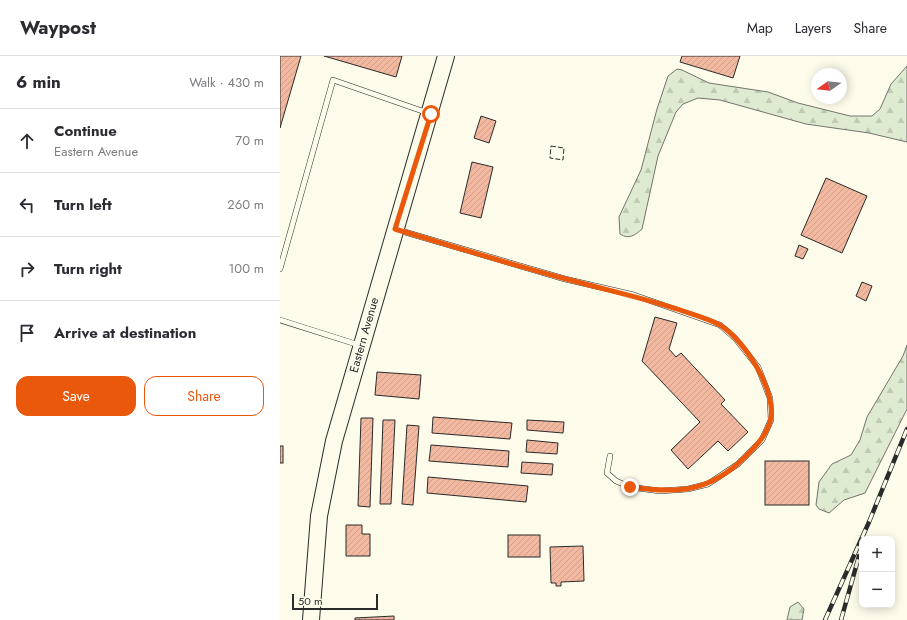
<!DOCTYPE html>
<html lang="en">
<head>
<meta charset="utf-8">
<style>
  body { margin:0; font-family:Jost,sans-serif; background:#f2f2f3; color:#2b2b33 }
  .controls { position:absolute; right:12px; bottom:12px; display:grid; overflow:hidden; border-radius:8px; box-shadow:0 2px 10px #0003 }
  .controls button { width:36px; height:36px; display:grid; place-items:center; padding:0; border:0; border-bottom:1px solid #e1e1e2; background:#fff; color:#2b2b33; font:20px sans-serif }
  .compass { position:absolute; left:531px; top:12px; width:36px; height:36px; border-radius:50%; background:#fff; box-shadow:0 2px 10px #0003; rotate:256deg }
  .scale { position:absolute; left:12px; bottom:10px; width:86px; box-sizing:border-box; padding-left:4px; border:2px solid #2b2b2b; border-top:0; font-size:11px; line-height:14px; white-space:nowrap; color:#2b2b2b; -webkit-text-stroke:3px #fdfbea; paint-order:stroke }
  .stop { position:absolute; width:12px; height:12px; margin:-9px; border:3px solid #ea580c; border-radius:50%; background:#fff }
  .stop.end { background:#ea580c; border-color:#fff; box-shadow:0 1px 4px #0008 }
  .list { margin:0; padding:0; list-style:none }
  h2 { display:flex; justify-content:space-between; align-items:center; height:52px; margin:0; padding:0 16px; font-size:17px }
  h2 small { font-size:13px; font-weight:400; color:#7c7c81 }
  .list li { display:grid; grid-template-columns:26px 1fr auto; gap:12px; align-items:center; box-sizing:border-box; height:64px; padding:0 16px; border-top:1px solid #e1e1e2 }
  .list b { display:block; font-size:15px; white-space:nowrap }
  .list p { margin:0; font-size:13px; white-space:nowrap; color:#7c7c81 }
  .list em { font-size:13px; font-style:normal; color:#7c7c81 }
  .actions { display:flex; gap:8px; padding:12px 16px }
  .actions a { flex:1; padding:9px 0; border:1px solid #ea580c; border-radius:12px; text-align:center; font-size:14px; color:#ea580c }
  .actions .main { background:#ea580c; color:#fff }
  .icon { flex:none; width:22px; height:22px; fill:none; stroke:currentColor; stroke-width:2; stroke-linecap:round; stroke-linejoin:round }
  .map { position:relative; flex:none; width:627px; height:564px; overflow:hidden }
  header { display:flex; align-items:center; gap:24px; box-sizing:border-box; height:56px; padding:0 20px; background:#fff; border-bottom:1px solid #e1e1e2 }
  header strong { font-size:19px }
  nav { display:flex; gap:22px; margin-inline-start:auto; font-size:14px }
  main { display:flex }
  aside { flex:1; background:#fff }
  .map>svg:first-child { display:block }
  .forest { fill:url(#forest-firs); stroke:#74746e }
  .building { fill:url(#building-hatch); stroke:#2b2b2b }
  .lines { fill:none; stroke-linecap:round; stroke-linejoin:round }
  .service-casing { stroke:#2b2b2b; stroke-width:6 }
  .primary-casing { stroke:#2b2b2b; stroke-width:18 }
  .service { stroke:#fdfbea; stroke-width:5 }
  .primary { stroke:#fdfbea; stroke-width:16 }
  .rail-casing { stroke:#2b2b2b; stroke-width:4.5 }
  .rail { stroke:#fdfbea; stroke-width:3; stroke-dasharray:9; stroke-linecap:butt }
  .fence { stroke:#2b2b2b; stroke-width:1; stroke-dasharray:5 2; stroke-linecap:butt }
  .route { stroke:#ea580c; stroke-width:5 }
  .labels { text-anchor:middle; stroke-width:3; stroke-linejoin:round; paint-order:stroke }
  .street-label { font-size:12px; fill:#2b2b2b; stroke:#fdfbea }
</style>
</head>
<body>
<header>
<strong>Waypost</strong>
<nav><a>Map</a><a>Layers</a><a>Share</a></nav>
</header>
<main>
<aside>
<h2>6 min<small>Walk · 430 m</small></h2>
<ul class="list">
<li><svg class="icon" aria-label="ahead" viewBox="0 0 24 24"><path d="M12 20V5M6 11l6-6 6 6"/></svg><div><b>Continue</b><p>Eastern Avenue</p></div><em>70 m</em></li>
<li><svg class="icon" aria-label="left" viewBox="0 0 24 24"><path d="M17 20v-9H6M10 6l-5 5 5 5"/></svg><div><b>Turn left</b></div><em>260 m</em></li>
<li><svg class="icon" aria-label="right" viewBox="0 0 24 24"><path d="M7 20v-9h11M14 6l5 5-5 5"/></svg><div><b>Turn right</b></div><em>100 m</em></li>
<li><svg class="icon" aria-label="arrive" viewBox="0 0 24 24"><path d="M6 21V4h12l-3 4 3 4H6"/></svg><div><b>Arrive at destination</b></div></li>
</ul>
<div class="actions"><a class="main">Save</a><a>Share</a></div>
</aside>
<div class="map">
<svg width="627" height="564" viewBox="0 0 627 564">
  <defs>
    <pattern id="forest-firs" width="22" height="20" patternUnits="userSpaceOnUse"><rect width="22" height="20" fill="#deebd1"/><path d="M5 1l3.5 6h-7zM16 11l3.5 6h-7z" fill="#bfcab4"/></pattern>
    <pattern id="building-hatch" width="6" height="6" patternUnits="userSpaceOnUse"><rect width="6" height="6" fill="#f2b8a0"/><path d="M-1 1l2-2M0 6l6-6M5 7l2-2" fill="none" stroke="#d09e8a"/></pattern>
  </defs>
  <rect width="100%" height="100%" fill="#fdfbea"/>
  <g class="forest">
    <path d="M627,10v76l-38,-9 -63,-9 -86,-24 -22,-2 -15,6 -7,8 -18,44 -16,73c-7,6 -13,11 -22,5l-1,-17 22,-47 16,-61 11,-33 9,-7 5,1 27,13 59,9 30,11 52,13h22l8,-7 11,-25z"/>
    <path d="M627,289v64l-42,84 -21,7 -15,13 -10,-4 -3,-4 3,-23 13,-18 19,-9 9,-15 7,-23 36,-61z"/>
    <path d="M518,546l6,7 -2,11h-15l3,-13z"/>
  </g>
  <g class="building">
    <path d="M0,0h21l-21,72z"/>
    <path d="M44,0h78l-6,21z"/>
    <path d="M402,0h58l-7,22 -53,-16z"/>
    <path d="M201,60l15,5 -7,22 -15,-5z"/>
    <path d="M192,106l21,5 -12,51 -21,-5z"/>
    <path d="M546,122l41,18 -25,57 -41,-18z"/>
    <path d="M519,189l9,4 -5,10 -8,-3z"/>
    <path d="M582,226l10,4 -6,15 -10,-5z"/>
    <path d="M375,261l22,6 -8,26 7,8 5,-4 44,47 -4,4 27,28 -20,19 -10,-10 -30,28 -17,-19 29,-28 -58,-61z"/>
    <path d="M97,316l44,3 -2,24 -44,-4z"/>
    <path d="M153,361l79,6 -2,16 -78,-6z"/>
    <path d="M81,362h12l-3,89 -12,-1z"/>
    <path d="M103,364h12l-4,84h-11z"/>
    <path d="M247,364l37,2 -1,11 -36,-3z"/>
    <path d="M127,369l12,1 -6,79 -11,-1z"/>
    <path d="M247,384l31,3 -1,11 -31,-2z"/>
    <path d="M151,389l78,6 -1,16 -79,-6z"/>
    <rect x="0" y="390" width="3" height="17"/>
    <rect x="485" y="405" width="44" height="44"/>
    <path d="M242,406l31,2 -1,11 -31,-2z"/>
    <path d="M148,421l100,9 -2,16 -99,-9z"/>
    <path d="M66,469h16v9h8v22h-24z"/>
    <rect x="228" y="479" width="32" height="22"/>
    <path d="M303,490l1,35 -23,1v4h-5v-3h-5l-1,-36z"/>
    <path d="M114,560v4h-39v-2z"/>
  </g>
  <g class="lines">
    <defs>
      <g id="service">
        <path d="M118,174l167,49 69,16 86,30 15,13 23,29 12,31 1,22 -9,20 -24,24 -30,20 -20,5 -28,2 -30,-4 -14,-6 -9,-8 3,-17"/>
        <path d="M0,213l53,-189 95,33"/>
        <path d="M0,264l79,25"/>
      </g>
      <path id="primary" d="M31,564l8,-104 15,-75 112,-385"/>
    </defs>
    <use href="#service" class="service-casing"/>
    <use href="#primary" class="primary-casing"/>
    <use href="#service" class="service"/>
    <use href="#primary" class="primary"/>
    <defs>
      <g id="rail">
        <path d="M545,564l44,-98 38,-93"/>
        <path d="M561,564l18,-64"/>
      </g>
    </defs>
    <use href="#rail" class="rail-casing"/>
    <use href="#rail" class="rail"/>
    <path class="fence" d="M271,90l13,2 -1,12 -13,-2z"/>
  </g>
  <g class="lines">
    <path class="route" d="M151,58l-36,115c57,17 114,35 171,50 37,10 74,18 111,30 14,5 29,9 41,15 25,13 61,69 52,98 -5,15 -14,24 -25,35 -35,35 -67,37 -115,30"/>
  </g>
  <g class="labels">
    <g class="street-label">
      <text transform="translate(84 279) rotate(-74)" y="4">Eastern Avenue</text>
    </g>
  </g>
</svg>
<div class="controls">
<button>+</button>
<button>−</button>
</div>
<svg class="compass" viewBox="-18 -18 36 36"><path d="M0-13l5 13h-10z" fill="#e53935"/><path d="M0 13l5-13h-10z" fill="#7c7c81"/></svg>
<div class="scale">50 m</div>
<div class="stop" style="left:151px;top:58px"></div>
<div class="stop end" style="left:350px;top:431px"></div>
</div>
</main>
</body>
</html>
